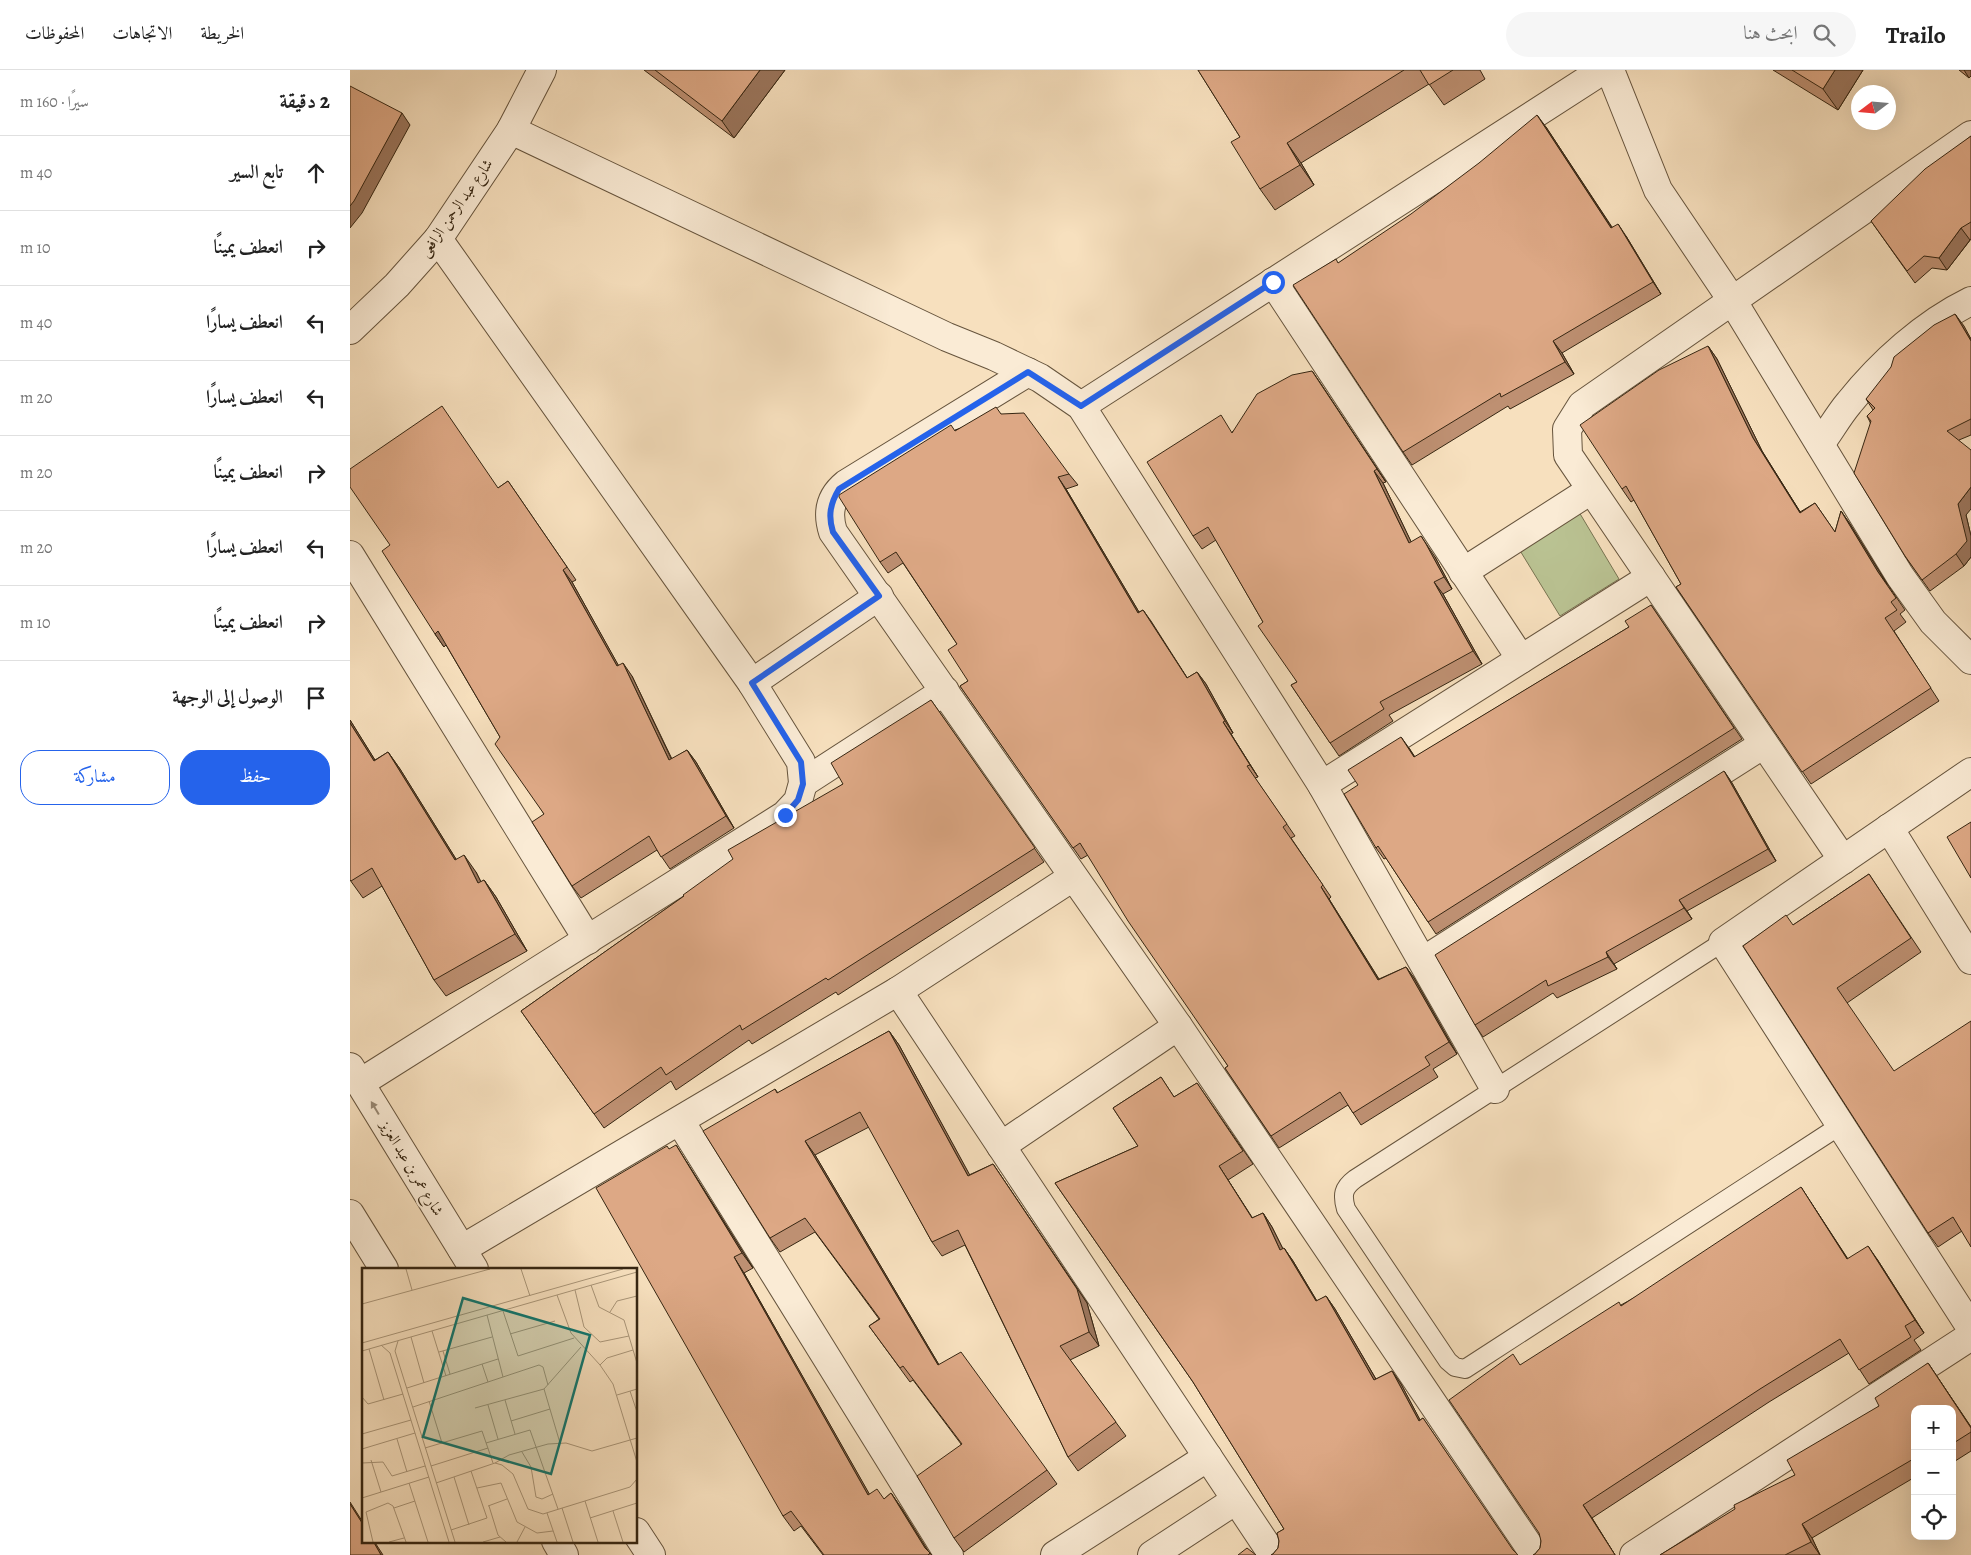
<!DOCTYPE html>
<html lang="ar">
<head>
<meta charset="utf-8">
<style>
  body { margin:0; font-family:Alegreya,Amiri,serif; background:#f6f6f6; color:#222; direction:rtl }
  .controls { position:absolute; right:15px; bottom:15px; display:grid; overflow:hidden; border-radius:10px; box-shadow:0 5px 20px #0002 }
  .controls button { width:45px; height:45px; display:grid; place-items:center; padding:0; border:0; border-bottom:1px solid #e0e0e0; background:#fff; color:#222; font:25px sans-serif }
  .compass { position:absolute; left:1501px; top:15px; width:45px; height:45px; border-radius:50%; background:#fff; box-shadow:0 5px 20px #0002; rotate:254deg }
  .stop { position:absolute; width:15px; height:15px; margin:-11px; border:4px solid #2563eb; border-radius:50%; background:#fff }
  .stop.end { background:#2563eb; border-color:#fff; box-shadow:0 1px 5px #0008 }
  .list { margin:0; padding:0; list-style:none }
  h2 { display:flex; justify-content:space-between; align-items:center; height:65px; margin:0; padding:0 20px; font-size:21px }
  h2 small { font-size:16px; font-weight:400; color:#767676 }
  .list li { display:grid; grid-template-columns:32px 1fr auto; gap:15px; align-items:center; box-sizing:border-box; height:75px; padding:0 20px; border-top:1px solid #e0e0e0 }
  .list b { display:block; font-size:19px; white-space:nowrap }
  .list em { font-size:16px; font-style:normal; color:#767676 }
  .actions { display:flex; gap:10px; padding:15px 20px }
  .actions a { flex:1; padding:11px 0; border:1px solid #2563eb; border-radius:20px; text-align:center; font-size:18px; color:#2563eb }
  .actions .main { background:#2563eb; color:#fff }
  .icon { flex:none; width:28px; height:28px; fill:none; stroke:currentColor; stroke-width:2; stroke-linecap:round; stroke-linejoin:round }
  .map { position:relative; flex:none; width:1621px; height:1485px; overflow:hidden; direction:ltr }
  header { display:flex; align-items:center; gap:30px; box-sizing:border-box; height:70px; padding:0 25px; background:#fff; border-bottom:1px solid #e0e0e0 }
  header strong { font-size:24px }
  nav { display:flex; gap:28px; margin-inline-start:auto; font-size:18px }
  .search { width:350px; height:45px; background:#f6f6f6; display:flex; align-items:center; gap:12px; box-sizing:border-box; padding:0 18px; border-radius:28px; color:#767676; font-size:19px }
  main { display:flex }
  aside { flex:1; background:#fff }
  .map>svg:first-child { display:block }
  .green { fill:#bac393; stroke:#787452 }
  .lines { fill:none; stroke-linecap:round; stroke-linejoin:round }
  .service-casing { stroke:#66543d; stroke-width:20 }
  .minor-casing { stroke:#66543d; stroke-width:30 }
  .tertiary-casing { stroke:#66543d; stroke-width:30 }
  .service { stroke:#faebd5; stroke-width:18 }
  .minor { stroke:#faebd5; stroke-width:28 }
  .tertiary { stroke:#faebd5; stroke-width:28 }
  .wall { fill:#be9072; stroke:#362612 }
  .shaded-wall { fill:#9b765d; stroke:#362612 }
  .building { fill:#dda885; stroke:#362612 }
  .oneway { fill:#988874 }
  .route { stroke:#2563eb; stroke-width:6 }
  .labels { text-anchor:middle; stroke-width:4.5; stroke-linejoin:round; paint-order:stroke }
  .street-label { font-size:15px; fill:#362612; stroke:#faebd5 }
  .inset-road { fill:none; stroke:#aa9679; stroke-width:1 }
  .view { fill:#0f766e; fill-opacity:0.15; stroke:#0f766e; stroke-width:2.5 }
  .inset-edge { fill:none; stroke:#362612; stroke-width:2.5 }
</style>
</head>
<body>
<header>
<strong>Trailo</strong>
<div class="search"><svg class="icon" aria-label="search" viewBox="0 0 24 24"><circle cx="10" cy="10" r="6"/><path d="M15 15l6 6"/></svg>ابحث هنا</div>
<nav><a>الخريطة</a><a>الاتجاهات</a><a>المحفوظات</a></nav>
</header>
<main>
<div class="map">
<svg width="1621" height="1485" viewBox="0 0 1621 1485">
  <rect width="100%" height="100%" fill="#f7e0be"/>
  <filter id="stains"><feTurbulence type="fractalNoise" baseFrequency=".004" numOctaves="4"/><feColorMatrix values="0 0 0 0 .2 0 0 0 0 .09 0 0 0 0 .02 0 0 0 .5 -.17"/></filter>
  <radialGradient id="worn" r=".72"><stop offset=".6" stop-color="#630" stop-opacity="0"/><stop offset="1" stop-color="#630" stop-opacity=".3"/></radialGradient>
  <path class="green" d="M1229,442l40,67 -59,37 -41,-67z"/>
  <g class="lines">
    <defs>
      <path id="service" d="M1373,872l-368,237c-12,9 -13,16 -9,30l102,152 7,6 10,2 376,-244"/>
      <g id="minor">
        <path d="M1260,0l48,120 74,110 168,276 33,46 38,38"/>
        <path d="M161,60l436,207 47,19 46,22 41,28 241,379 173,304"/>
        <path d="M923,212l248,377"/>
        <path d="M0,260l47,-45 41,-46 73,-109 31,-60"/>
        <path d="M678,302l-182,112c-16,13 -19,29 -13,48l345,494 357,529"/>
        <path d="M731,336l522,-336"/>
        <path d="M1470,374c10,-13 18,-28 29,-41 32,-40 75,-79 122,-102"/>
        <path d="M0,485l238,385"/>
        <path d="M1113,502l128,-82"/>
        <path d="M402,613l127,-87"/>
        <path d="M1621,702l-248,170 248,386"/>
        <path d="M453,713l142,-92"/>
        <path d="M972,715l329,-208"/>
        <path d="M1539,758l82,132"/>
        <path d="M1493,790l-275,-405 -1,-26 15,-24 389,-270"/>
        <path d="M1073,891l341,-217"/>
        <path d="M548,921l375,564"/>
        <path d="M10,1013l425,-268 13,-14 5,-18 -2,-21 -49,-79 -314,-444"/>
        <path d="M330,1051l269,434"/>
        <path d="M651,1076l177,-120"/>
        <path d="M112,1179l436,-258 175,-114"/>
        <path d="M705,1485l153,-98"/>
        <path d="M802,1485l84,-55"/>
        <path d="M1284,1485l337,-219"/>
      </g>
      <g id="tertiary">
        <path d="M0,997l124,202"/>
        <path d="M0,1144l34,55"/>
        <path d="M286,1462l15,23"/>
        <path d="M206,1471l8,14"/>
      </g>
    </defs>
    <use href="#service" class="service-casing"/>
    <use href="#minor" class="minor-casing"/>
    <use href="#tertiary" class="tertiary-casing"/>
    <use href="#service" class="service"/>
    <use href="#minor" class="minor"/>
    <use href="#tertiary" class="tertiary"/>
  </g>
  <g class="wall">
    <path d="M294,0h141l-51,68z"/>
    <path d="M848,0h282l5,9 -41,26 -15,-21 -128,79 13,22 -39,25 -15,-21 -20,-52z"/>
    <path d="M1423,0h90l-25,40z"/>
    <path d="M1609,0h12l-2,8z"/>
    <path d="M1196,57l66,100 14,9 35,58 -99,59 12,21 -64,35 -2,-3 -96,59 -9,-13 -64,-189z"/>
    <path d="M1621,66v103l-24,31 -15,-2 -17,15 -44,-62z"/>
    <path d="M1605,244l16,25v96l-12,5 7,75 5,21v21l-7,9 -34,25 -25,-35 -35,-134 -3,-6 6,-6 -7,-11z"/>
    <path d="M1358,276l9,13 45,92 38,61 15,-9 20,29 6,-21 9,13 36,58 19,28 -5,4 6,8 -12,9 45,70 -128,83 -135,-197 5,-3 -47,-84 -3,2 -9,-13z"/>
    <path d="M962,301l74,111 -3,1 28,59 24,15 17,32 -9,5 39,70 -93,51 4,6 -54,35 -48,-71 6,-3 -34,-60 -47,-82 -14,9 -9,-13 39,-104z"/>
    <path d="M651,344l68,60 9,11 -12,4 73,123 4,-2 44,68 10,-6 9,12 27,49 -2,1 27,43 -3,1 40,58 -4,2 40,59 -2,2 50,80 27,-12 8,11 43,76 -24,15 5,8 -77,48 -13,-20 -69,43 -54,-80 3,-2 -140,-211 -7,4 -121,-173 8,-5 -11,-37 -54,-81 -15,10 -8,-11 75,-132z"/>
    <path d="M158,411l68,99 -4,2 46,83 14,11 40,83 15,-9 9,12 38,66 -64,41 -13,-19 -76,48 -9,-12 -28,-72 -44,-77 -54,-92 -2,2 -9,-13 63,-146z"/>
    <path d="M1301,535l91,134 -306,195 -50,-76 -2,1 -8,-11 -18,-63 51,-37 6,9 214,-130z"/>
    <path d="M581,630l113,162 -206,133 -2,-3 -84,52 -3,-4 -73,50 -5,-9 -67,47 -83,-117 322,-227z"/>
    <path d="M0,650l25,40 13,-8 12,17 56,90 20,13 5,10 3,-2 12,17 31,54 -81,45 -12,-16 -52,-94 -19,12 -13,-18z"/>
    <path d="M1374,701l8,12 44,78 -89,50 5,8 -78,45 3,5 -60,29 -4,-5 -70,44 -8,-12z"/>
    <path d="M1519,804l52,78 -74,51 115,228 -24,16 -10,-14 -135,-308z"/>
    <path d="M539,961l10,14 70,130 24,-11 94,139 12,43 -29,14 56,76 -48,35 -10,-14 -103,-212 -23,11 -10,-14 -63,-115 -54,28 124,210 108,105 10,14 -93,68 -10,-14 7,-94 -48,-64 -3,2 -41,-56 10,-7 -64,-87 -35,20 -10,-14 5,-149 3,4z"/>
    <path d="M811,1007l13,20 23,-14 56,81 -25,16 24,38 11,-5 9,14 11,22 1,-1 9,13 24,40 9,-5 9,13 41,70 16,-8 9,13 19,36 3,-2 90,133 5,4h-247l2,-1 5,-6 1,-7 -2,-8 7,-4 -91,-147 -138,-199 83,-37 -25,-38z"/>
    <path d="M319,1079l17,12 67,107 -9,5 125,221 15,5 7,-6 11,16 26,42 4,4h-109l-22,-29 -7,5 -11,-15z"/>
    <path d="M1460,1131l38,58h29l47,74 -10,7 7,10 -52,34 -20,-31 -80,49 -177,116 23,37h-82l2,-1 5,-6 1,-7 -20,-176 100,-60z"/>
    <path d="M1578,1293l43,64v24l-19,12v-54h-37v68l-103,61 8,17h-160l135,-80 84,-69z"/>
  </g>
  <g class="shaded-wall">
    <path d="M410,0h25l-51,68 -12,-17z"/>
    <path d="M1485,0h28l-25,40 -15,-21z"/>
    <path d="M1614,0h7v6l-2,2z"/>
    <path d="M52,43l8,12 -48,88 -12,15v-22z"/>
    <path d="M1187,45l9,12 74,113 -9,-12z"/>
    <path d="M937,73l14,20 13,22 -14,-20z"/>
    <path d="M1268,154l8,12 35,58 -8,-12z"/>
    <path d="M1611,158l9,12 -23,30 -8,-12z"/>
    <path d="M1605,244l9,12 7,13v2z"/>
    <path d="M1203,271l9,12 12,21 -9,-12z"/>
    <path d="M1358,276l9,13 45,92 47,75 -56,-88z"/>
    <path d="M962,301l9,13 65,98 -9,-13z"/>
    <path d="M1024,401l9,12 35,73 -9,-13z"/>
    <path d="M708,407l8,12 80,135 -8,-11z"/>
    <path d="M1621,417v22l-5,6 5,21v21l-7,9 -8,-12 2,-50z"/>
    <path d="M1491,441l9,13 37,60 -9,-12z"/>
    <path d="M1071,466l14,21 17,32 -8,-12z"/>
    <path d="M213,500l9,12 54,97 -9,-13z"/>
    <path d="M1084,512l9,12 39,70 -9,-13z"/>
    <path d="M793,540l8,11 44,69 -8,-12z"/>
    <path d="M88,561l9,13 -3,3 -9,-13z"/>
    <path d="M273,593l9,13 46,97 -9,-13z"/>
    <path d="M847,602l9,12 27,49 -8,-12z"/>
    <path d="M0,650l36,58 -12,-17 -24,-38z"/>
    <path d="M873,652l8,12 27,43 -8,-12z"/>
    <path d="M1051,667l8,11 13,21 -8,-12z"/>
    <path d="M337,680l9,12 38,66 -8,-12z"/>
    <path d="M38,682l12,17 67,108 -12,-17z"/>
    <path d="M1374,701l8,12 44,78 -8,-12z"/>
    <path d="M114,785l12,17 14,28 -12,-17z"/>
    <path d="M134,810l12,17 31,54 -12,-17z"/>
    <path d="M971,817l8,12 57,92 -8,-11z"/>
    <path d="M1329,830l8,11 5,8 -8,-11z"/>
    <path d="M1256,882l8,12 3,5 -9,-12z"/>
    <path d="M1056,897l8,11 43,76 -8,-12z"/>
    <path d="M539,961l10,14 79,145 -10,-14z"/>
    <path d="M455,1071l10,14 133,225 -10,-15z"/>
    <path d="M326,1075l10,16 67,107 -11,-15z"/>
    <path d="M643,1094l94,139 12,43 -10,-14z"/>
    <path d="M869,1096l9,14 33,51 -9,-13z"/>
    <path d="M1451,1117l9,14 46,71 -9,-13z"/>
    <path d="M913,1143l9,14 18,36 -10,-13z"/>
    <path d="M1518,1176l9,13 47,74 -9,-13z"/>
    <path d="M934,1178l9,13 32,54 -9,-14z"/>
    <path d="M384,1187l10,16 135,238 -11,-16z"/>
    <path d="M976,1226l9,13 49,84 -10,-13z"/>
    <path d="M1578,1293l43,64v1z"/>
    <path d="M1042,1301l9,13 27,51 -9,-14z"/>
    <path d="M541,1423l11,16 28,45 -5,-6z"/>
    <path d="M0,1432l14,22v2l-14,-22z"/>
    <path d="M1233,1435l9,13 23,37z"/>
    <path d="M1452,1454l10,14 8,17 -9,-13z"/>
    <path d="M23,1471h1l9,14h-2z"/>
  </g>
  <g class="building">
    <path d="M305,0h105l-38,51z"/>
    <path d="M848,0h206l-117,73 13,22 -40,24 -29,-47 9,-5z"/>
    <path d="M1070,0h33l-24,15z"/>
    <path d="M1442,0h43l-12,19z"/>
    <path d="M0,16l52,27 -48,88 -4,5z"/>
    <path d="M1187,45l74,113 7,-4 35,58 -100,59 12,21 -64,35 -1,-4 -97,59 -110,-167 43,-26 2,4 73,-49 68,-51z"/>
    <path d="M1621,66v86l-10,6 -22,30 -15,-2 -17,15 -36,-50 54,-52z"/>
    <path d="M1605,244l16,27v78l-24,12 24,19v37l-13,17 9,37 -11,13 -34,26 -17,-24 -51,-83 17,-52 -4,-5 8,-8 -9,-9 25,-32 3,-10 40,-32z"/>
    <path d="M1358,276l45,92 47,75 15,-10 20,29 6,-21 37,61 18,26 -5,4 6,8 -12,8 46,70 -129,84 -126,-185 5,-3 -55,-98 -4,3 -42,-64 79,-55z"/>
    <path d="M962,301l65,98 -3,2 35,72 12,-7 5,8 18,33 -10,5 39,69 -93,51 4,7 -54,34 -39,-58 6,-3 -39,-56 5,-4 -55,-95 -15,9 -46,-74 74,-47 11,18 25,-39 35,-19z"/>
    <path d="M92,336l56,82 10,-7 59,86 -4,3 54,96 6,-3 46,97 18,-10 39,66 -65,41 -12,-21 -77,50 -40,-64 12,-8 -49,-70 5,-7 -62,-106 -3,3 -53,-83 8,-6 -40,-58v-18z"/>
    <path d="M646,337l5,7 23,-1 45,61 -11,3 80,136 5,-3 44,68 10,-6 28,49 -2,1 27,43 -3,1 40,58 -4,3 40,58 -2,2 57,93 28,-13 43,75 -24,15 5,8 -77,48 -13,-21 -69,44 -46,-68 3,-2 -100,-145 -48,-78 -7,5 -113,-162 8,-5 -20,-31 9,-6 -61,-92 -16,10 -41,-65v-2l112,-70 4,6z"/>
    <path d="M1301,535l83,123 -306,194 -50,-76 -2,2 -32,-54 14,-9 -10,-15 53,-33 13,20 215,-130 -4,-6z"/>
    <path d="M581,630l104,148 -207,132 -2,-2 -84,52 -2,-5 -74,50 -5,-8 -67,47 -73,-103 163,-115 -1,-1 50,-36 -5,-9 115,-66 -12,-21z"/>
    <path d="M0,653l24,38 14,-9 67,108 9,-5 14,28 6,-3 31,54 -81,46 -62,-112 -21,13 -1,-1z"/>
    <path d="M1374,701l44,78 -89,51 5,8 -78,44 2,5 -60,29 -2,-6 -71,45 -40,-70z"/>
    <path d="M1621,752v56l-24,-41z"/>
    <path d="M1519,804l42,64 -74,50 57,83 77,-50v226l-18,-30 -25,16 -185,-287 43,-31 7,10z"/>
    <path d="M539,961l79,145 25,-12 84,125 12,43 -29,14 56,76 -48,35 -110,-227 -26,12 -72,-130 -55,29 133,224 23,-13 86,118 -93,68 -37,-62 45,-32 -59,-78 -3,2 -31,-42 11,-7 -75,-101 -35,20 -67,-107 72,-42 2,4z"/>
    <path d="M811,1007l13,20 23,-14 46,68 -24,15 33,52 11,-5 17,37 4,-2 32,53 10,-5 48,84 18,-9 27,50 4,-3 90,132 5,5h-247l2,-1 5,-6 1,-7 -2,-8 7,-4 -91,-147 -138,-199 83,-37 -25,-38z"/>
    <path d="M326,1075l66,108 -8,4 134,238 9,-6 7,10 7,-6 34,55 5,5 -2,2h-104l-33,-44 -8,5 -187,-328 71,-42 2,3z"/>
    <path d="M1451,1117l46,72 21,-13 47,74 -10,6 6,11 -52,33 -19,-31 -80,50 -177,116 32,50h-82l2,-1 5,-6 1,-7 -2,-8 -90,-133 64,-46 7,11 99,-63 2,4z"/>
    <path d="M1578,1293l43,65v4l-19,12v-35h-37v49l-113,66 9,18 -26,13h-125l75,-46 -1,-4 61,-30 -8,-15 92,-54 -4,-8z"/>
    <path d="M0,1434l14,22v15h9l8,14h-31z"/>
    <path d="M897,1478l9,7h-18z"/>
  </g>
  <defs><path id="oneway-solid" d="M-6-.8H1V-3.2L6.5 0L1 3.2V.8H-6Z" transform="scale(1.25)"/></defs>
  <use class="oneway" href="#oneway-solid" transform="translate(25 1038) rotate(-121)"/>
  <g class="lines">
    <path class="route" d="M435,745l13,-15 5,-16 -2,-22 -49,-79 127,-87 -46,-64c-5,-16 -3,-28 6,-43l189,-117 53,34 192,-124"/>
  </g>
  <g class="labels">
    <g class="street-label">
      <text transform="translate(106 138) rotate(-55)" y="5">شارع عبد الرحمن الرافعى</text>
      <text transform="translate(62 1098) rotate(59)" y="5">شارع عمر بن عبد العزيز</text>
    </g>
  </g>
  <g transform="translate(12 1198)">
    <rect width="275" height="275" fill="#f7e0be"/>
    <path class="inset-road" d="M44,1l6,21M159,1l9,27M229,17l8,22 25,13 13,43M213,22l9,37 16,15 29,-6M195,27l14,38 29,32 13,19 24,78M0,36l128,-35M141,43l15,45 56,-18M248,44l7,-11 20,-5M125,47l16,62M70,63l14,45M148,66l45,-13M49,69l13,46M36,73l-3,10 60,191M0,75l261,-74M19,77l9,8 59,189M7,81l15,51M0,83l275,-79M81,83l7,23M77,84l53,-15M120,96l6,18M238,97l7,-7 26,-8M45,120l91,-29M182,121l16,54M268,123l7,21M255,127l20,-6M0,129l6,7 35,-10M143,132l10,34M67,133l13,42M126,137l10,34M51,139l126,-42 4,2 5,18M113,140l69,-19 37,-42M149,153l39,-12M0,166l49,-14M35,171l10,33M124,175l44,-13 28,79M63,180l57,-17 11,32M0,181l53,-16M160,184l9,15 5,30 6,2 11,-5M9,192l10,32M0,195l21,-1 9,14 33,-10M133,195l14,-8 39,-11 18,-1 26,8 45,-13M69,198l57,-18M92,209l15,48M47,215l19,59M74,215l59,-20 7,2 11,9 15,35 15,5 87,-27 7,-8M115,220l24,-5 16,39 20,11 16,-2M0,230l67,-21M223,233l13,41M126,238l19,-7M127,238l9,29 8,7M32,240l21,-7M200,240l11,34M251,243l10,31M185,245l10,29M228,250l47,-15M89,262l36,-12 -16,-47M11,274l-7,-30 22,-9 5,3 13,36M27,274l15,-4M121,274l17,-5M155,274l8,-15"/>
    <path class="view" d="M101,30l127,37 -39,139 -128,-37z"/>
    <rect width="275" height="275" class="inset-edge"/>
  </g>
  <rect width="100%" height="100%" filter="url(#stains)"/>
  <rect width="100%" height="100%" fill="url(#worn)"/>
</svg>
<div class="controls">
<button>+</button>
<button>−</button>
<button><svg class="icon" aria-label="locate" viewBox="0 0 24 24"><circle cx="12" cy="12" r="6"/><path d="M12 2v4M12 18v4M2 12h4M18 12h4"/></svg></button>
</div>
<svg class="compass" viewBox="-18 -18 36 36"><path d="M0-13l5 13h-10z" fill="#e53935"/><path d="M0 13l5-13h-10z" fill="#767676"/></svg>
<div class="stop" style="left:923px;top:212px"></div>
<div class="stop end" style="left:435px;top:745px"></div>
</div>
<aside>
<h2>2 دقيقة<small>سيرًا · 160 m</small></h2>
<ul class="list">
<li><svg class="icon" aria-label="ahead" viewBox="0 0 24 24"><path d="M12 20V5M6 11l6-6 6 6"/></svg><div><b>تابع السير</b></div><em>40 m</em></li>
<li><svg class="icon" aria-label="right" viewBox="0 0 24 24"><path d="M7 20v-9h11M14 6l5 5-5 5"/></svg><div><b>انعطف يمينًا</b></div><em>10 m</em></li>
<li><svg class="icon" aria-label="left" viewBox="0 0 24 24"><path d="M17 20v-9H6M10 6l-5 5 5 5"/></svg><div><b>انعطف يسارًا</b></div><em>40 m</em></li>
<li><svg class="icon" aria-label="left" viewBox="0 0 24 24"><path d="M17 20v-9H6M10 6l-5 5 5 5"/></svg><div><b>انعطف يسارًا</b></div><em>20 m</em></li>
<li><svg class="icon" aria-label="right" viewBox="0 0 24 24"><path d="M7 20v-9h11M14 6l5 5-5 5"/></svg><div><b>انعطف يمينًا</b></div><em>20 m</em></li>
<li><svg class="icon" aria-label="left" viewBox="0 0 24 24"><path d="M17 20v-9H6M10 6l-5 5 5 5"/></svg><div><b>انعطف يسارًا</b></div><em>20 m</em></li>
<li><svg class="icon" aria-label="right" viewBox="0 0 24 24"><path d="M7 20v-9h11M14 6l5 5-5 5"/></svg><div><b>انعطف يمينًا</b></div><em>10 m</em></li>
<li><svg class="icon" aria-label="arrive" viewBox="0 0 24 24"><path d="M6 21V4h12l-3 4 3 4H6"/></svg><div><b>الوصول إلى الوجهة</b></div></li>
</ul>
<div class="actions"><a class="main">حفظ</a><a>مشاركة</a></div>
</aside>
</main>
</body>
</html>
